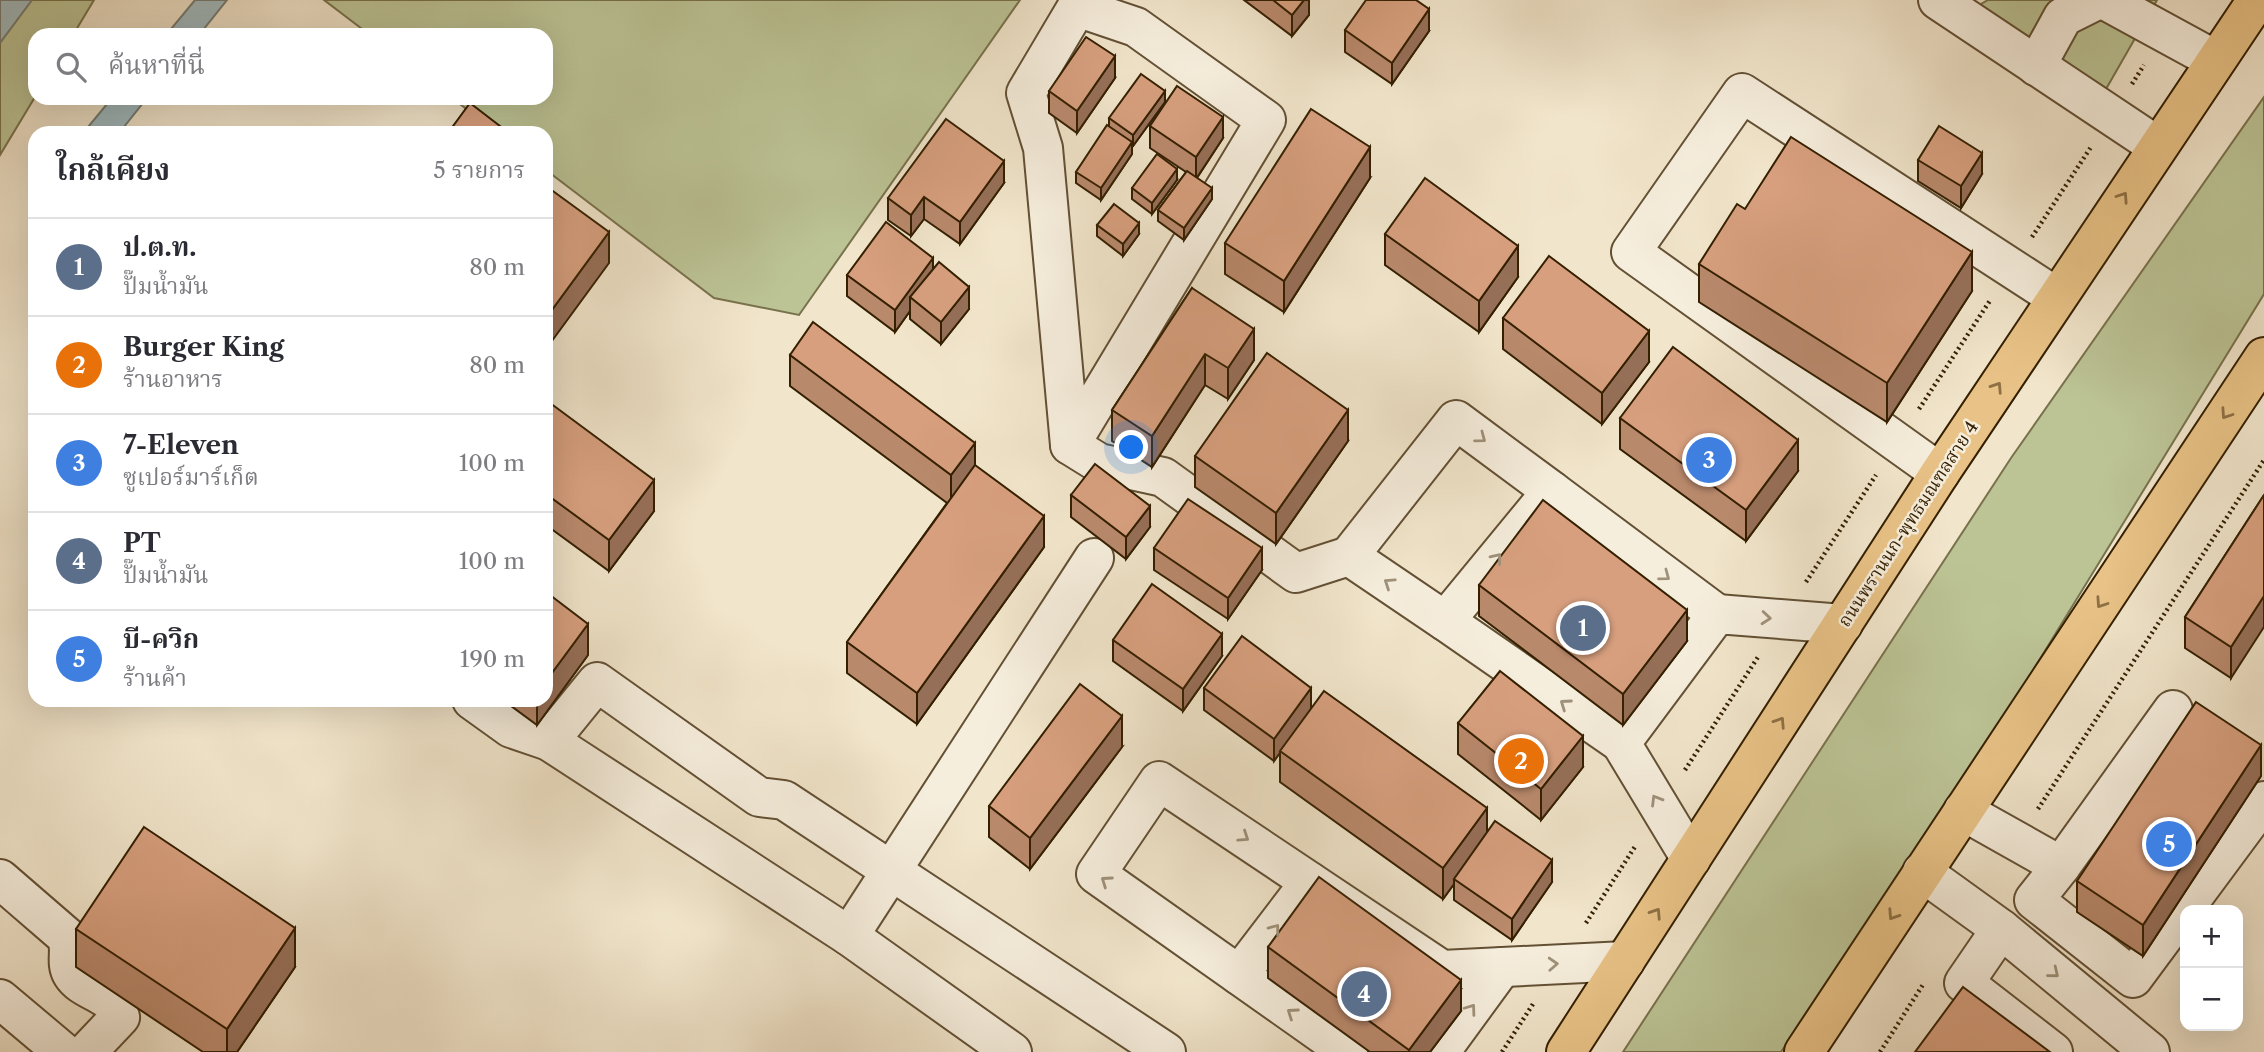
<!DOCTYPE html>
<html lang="th">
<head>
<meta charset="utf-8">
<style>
  body { margin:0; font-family:"Libre Caslon Text","Noto Serif Thai",serif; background:#f7f7f7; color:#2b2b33 }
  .controls { position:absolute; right:21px; bottom:21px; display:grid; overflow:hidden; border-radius:14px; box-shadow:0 7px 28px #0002 }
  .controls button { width:63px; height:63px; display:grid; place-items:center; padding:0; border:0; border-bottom:2px solid #e1e1e2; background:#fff; color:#2b2b33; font:35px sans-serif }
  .you { position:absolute; left:1132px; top:448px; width:24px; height:24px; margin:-18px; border:5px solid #fff; border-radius:50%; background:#1a73e8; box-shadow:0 0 0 10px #1a73e833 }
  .badge { display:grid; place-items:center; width:46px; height:46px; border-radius:50%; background:#ea580c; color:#fff; font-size:23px; font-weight:700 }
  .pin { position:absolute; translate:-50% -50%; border:4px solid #fff; box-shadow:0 2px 7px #0006 }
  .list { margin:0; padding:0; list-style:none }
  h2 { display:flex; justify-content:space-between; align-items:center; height:91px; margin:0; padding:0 28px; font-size:30px }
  h2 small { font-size:23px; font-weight:400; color:#7c7c81 }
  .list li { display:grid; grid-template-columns:46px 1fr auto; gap:21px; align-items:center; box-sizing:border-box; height:98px; padding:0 28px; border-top:2px solid #e1e1e2 }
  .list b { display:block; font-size:26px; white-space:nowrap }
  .list p { margin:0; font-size:23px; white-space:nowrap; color:#7c7c81 }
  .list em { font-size:23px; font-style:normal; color:#7c7c81 }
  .icon { flex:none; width:38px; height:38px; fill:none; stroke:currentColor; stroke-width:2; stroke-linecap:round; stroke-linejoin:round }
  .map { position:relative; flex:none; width:2264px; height:1052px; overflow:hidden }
  .search { position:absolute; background:#fff; box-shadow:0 7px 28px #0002; left:28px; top:28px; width:525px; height:77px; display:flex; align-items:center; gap:18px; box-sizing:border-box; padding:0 24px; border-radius:21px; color:#7c7c81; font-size:26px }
  .panel { position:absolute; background:#fff; box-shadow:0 7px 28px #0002; left:28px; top:126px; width:525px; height:581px; border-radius:21px }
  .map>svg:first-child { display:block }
  .green { fill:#bcc496; stroke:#78724c; stroke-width:2 }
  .water { fill:#a1bcc2; stroke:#757d75; stroke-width:2 }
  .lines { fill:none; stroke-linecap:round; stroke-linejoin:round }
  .minor-casing { stroke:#635034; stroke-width:42 }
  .major-casing { stroke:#341f01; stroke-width:42 }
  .path { stroke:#341f01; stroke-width:4.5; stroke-dasharray:2 3.5; stroke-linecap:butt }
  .minor { stroke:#f6eedd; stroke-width:38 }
  .major { stroke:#e8c286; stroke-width:38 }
  .wall { fill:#b9896c; stroke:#341f01; stroke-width:2 }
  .shaded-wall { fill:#966f58; stroke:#341f01; stroke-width:2 }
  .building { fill:#d79f7e; stroke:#341f01; stroke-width:2 }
  .oneway { stroke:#8e7044 }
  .oneway2 { stroke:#9f917a }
  .labels { text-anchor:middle; stroke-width:5; stroke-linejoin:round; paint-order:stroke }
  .street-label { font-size:18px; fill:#341f01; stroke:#f6eedd }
</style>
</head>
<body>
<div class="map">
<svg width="2264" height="1052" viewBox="0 0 2264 1052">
  <rect width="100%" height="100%" fill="#f1e5cb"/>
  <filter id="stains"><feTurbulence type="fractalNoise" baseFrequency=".00286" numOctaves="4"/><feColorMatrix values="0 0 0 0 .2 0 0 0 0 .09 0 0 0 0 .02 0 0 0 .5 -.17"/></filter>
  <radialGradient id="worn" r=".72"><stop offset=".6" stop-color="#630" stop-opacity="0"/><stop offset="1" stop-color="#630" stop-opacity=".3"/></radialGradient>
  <g class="green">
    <path d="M0,0h94l-21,35h-38v62l-35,58z"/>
    <path d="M324,0h696l-221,315 -85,-17 -168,-128v-37h-48l-46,-35h94v-63h-176z"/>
    <path d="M1988,0h169l-55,96 -128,-88z"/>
    <path d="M2264,97v197l-248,404 -235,354h-158l388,-594z"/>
  </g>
  <g class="water">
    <path d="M0,0h32l-32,43z"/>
    <path d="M195,0h32l-28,35h-33z"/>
    <path d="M112,98h35l-28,35h-36z"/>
  </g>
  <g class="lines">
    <defs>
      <g id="minor">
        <path d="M1938,0l219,146"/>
        <path d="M2105,0l110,60"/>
        <path d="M1077,7l59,20 130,93 -196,325 -27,-297 -17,-55z"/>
        <path d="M2036,66l27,-49 34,-17"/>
        <path d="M1070,445l29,18 64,14 133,96 53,-17"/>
        <path d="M1940,473l-309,-221 111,-159 314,204"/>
        <path d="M1445,621l-96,-65 107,-136 96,71"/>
        <path d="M472,700l39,28 38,13 300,195 163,116"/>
        <path d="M2173,710l-112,156 -27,34 99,78 131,-177"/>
        <path d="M549,741l48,-59 162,115 25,3 382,252"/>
        <path d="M1621,743l-176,-122 107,-130 165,123"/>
        <path d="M1963,811l98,55"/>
        <path d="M1691,859l-70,-116 96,-129 126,10"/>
        <path d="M1922,872l79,57 149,123"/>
        <path d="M0,879l67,58c5,14 -2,25 5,37 12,19 40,17 48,43l-33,35"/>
        <path d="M2001,929l-37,54 89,69"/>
        <path d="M849,936l245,-378"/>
        <path d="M1239,975l71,-93"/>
        <path d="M0,999l63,53"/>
        <path d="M1348,1052l-252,-178 63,-93 283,189 183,-9"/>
        <path d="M1440,1052l62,-85"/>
      </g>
      <g id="major">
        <path d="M1566,1052l374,-579 317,-473"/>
        <path d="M1804,1052l460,-695"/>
      </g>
    </defs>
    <use href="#minor" class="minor-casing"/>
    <use href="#major" class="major-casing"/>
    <g class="path">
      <path d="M2132,84l12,-19"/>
      <path d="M2032,237l59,-90"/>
      <path d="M1919,409l72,-110"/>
      <path d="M1806,582l70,-107"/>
      <path d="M1685,770l73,-113"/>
      <path d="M2038,809l226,-349"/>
      <path d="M1586,923l50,-78"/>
      <path d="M1502,1052l31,-48"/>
      <path d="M1880,1052l44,-69"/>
    </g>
    <use href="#minor" class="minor"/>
    <use href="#major" class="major"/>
  </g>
  <g class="wall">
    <path d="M1244,0h65v15l-17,21z"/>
    <path d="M1345,30l84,1 -37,53 -47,-32z"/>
    <path d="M1115,78l-38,55 -28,-20v-22z"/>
    <path d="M1165,102l-32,44h-1v8l-31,46 -25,-17v-11l33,-45v-9z"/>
    <path d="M1150,126l73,12 -26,40 15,21 -28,41 -26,-19v-11l28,-38 -36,-24z"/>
    <path d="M1918,160l64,14 -21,34 -43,-27z"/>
    <path d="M1370,178l-86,134 -59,-38v-31z"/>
    <path d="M1177,180l-25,34 -20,-15v-11z"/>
    <path d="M1004,183l-44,61 -36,-25 -13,17 -23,-16v-22z"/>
    <path d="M1745,209l227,82 -85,131 -188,-120v-38z"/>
    <path d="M1097,225l42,9 -16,22 -26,-20z"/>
    <path d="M1385,234l133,43 -39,55 -94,-67z"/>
    <path d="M933,269l36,40 -28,35 -31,-25v-8l-15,21 -48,-36v-21z"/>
    <path d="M1192,288l62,72 -26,39 -23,-14 -53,82 -40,-26v-31z"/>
    <path d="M1503,318l146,44 -47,62 -99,-75z"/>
    <path d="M790,355l185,111 69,81 -127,177 -70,-51v-31l100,-139 -157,-117z"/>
    <path d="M546,400l108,111 -45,60 -63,-46z"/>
    <path d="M1620,418l178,53 -52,70 -126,-92z"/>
    <path d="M1348,441l-72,103 -81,-57v-31z"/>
    <path d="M1071,495l79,32 -24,32 -55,-42z"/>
    <path d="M2264,495l-33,183 -46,-30v-31z"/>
    <path d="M1154,548l108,22 -34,49 -74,-49z"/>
    <path d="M1479,585l208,56 -64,84 -144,-109z"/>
    <path d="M1113,640l109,16 -39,55 -70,-50z"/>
    <path d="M588,655l-51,70 -34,-25h43z"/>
    <path d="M1204,688l107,21 176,122 65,51 -40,58 -58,-40v-16l-11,15 -163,-117v-30l-6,9 -70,-51z"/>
    <path d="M1458,723l125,44 -42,53 -83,-66z"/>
    <path d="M1122,747l-92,122 -41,-32v-31z"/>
    <path d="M2261,776l-118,180 -66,-44v-31z"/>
    <path d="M76,929l219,38 -58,85h-34l-127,-85z"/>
    <path d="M1268,947l193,64 -31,41h-60l-102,-74z"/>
  </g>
  <g class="shaded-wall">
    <path d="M1304,0h5v15l-17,21v-21z"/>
    <path d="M1429,9v22l-37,53v-21z"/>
    <path d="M1115,56v22l-38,55v-22z"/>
    <path d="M1165,91v11l-32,44v-11z"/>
    <path d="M1223,117v21l-27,41v-22z"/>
    <path d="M1132,142v12l-31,46v-12z"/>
    <path d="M1370,147v31l-86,134v-31z"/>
    <path d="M1982,153v21l-21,34v-22z"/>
    <path d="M1004,161v22l-44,61v-22z"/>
    <path d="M1177,169v11l-25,34v-11z"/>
    <path d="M1212,188v11l-28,41v-12z"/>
    <path d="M924,197v22l-13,17v-21z"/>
    <path d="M1139,223v11l-16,22v-12z"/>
    <path d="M609,232v31l-63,86v-31z"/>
    <path d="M1518,246v31l-39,55v-31z"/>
    <path d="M1972,252v39l-85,131v-39z"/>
    <path d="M933,258v22l-23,17v14l-15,21v-22z"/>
    <path d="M969,287v22l-28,35v-22z"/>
    <path d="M1254,329v31l-26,39v-31z"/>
    <path d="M1649,331v31l-47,62v-31z"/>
    <path d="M1205,354v31l-53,82v-31z"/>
    <path d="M1348,410v31l-72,103v-31z"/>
    <path d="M1798,440v31l-52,70v-31z"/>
    <path d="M975,443v31l-24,32v-31z"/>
    <path d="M654,480v31l-45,60v-31z"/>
    <path d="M1150,506v21l-24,32v-22z"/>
    <path d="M1044,516v31l-127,177v-31z"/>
    <path d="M1262,548v22l-34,49v-21z"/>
    <path d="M2264,596v31l-33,51v-31z"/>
    <path d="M1687,610v31l-64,84v-31z"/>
    <path d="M588,624v31l-51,70v-25h9v-19z"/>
    <path d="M1222,634v22l-39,55v-22z"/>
    <path d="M1311,688v22l-37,51v-22z"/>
    <path d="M1122,716v31l-92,122v-31z"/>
    <path d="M1583,736v31l-42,53v-31z"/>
    <path d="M2261,745v31l-118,180v-31z"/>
    <path d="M1487,808v31l-33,40v5l-11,15v-31z"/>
    <path d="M1552,860v22l-40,58v-21z"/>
    <path d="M295,928v39l-58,85h-10v-23z"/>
    <path d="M1461,980v31l-31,41h-21v-2z"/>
  </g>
  <g class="building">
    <path d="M1273,0h31l-12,15z"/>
    <path d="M1366,0h50l13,9 -37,54 -47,-33z"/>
    <path d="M1086,37l29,19 -38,55 -28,-20z"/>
    <path d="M1141,74l24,17 -32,44 -24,-17z"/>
    <path d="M1177,86l46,31 -27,40 -46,-31z"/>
    <path d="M470,103l39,30h-61z"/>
    <path d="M1311,109l59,38 -86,134 -59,-38z"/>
    <path d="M946,119l58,42 -44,61 -36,-25 -13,18 -23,-17z"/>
    <path d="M1107,125l25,17 -31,46 -25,-16z"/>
    <path d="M1939,126l43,27 -21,33 -43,-26z"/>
    <path d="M1791,137l181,115 -85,131 -188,-119 38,-60 8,5z"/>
    <path d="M1157,154l20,15 -25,34 -20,-15z"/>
    <path d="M1187,171l25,17 -28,40 -26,-18z"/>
    <path d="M1425,178l93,68 -39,55 -94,-67z"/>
    <path d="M546,186l63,46 -63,86z"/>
    <path d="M1114,204l25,19 -16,21 -26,-19z"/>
    <path d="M886,222l47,36 -38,52 -48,-35z"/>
    <path d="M1549,256l100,75 -47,62 -99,-75z"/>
    <path d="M939,262l30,25 -28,35 -31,-25z"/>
    <path d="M1192,288l62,41 -26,39 -23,-14 -53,82 -40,-26z"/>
    <path d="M813,322l162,121 -24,32 -161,-120z"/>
    <path d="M1673,347l125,93 -52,70 -126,-92z"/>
    <path d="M1267,353l81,57 -72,103 -81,-57z"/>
    <path d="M546,400l108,80 -45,60 -63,-46z"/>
    <path d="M1095,464l55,42 -24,31 -55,-42z"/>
    <path d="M975,465l69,51 -127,177 -70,-51z"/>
    <path d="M2264,495v101l-33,51 -46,-30z"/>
    <path d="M1188,499l74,49 -34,50 -74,-50z"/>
    <path d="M1543,500l144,110 -64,84 -144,-109z"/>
    <path d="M1152,584l70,50 -39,55 -70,-49z"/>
    <path d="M546,592l42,32 -42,57z"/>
    <path d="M1242,636l69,52 -37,51 -70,-51z"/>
    <path d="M1500,671l83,65 -42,53 -83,-66z"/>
    <path d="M1080,684l42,32 -92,122 -41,-32z"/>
    <path d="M1324,691l163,117 -44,60 -163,-117z"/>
    <path d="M2196,702l65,43 -118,180 -66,-44z"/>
    <path d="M1495,821l57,39 -40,59 -58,-40z"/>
    <path d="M144,827l151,101 -68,101 -151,-100z"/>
    <path d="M1319,877l142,103 -52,70 -141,-103z"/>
    <path d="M1963,987l87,65h-135z"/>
  </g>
  <defs><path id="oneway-chevron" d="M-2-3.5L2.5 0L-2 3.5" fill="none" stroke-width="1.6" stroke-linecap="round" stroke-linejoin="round" transform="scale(1.75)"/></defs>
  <g class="oneway">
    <use href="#oneway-chevron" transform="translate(2123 197) rotate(-56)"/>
    <use href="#oneway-chevron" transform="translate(1997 387) rotate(-57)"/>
    <use href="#oneway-chevron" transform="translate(2226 414) rotate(124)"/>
    <use href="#oneway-chevron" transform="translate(2101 603) rotate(124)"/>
    <use href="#oneway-chevron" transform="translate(1780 722) rotate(-57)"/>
    <use href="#oneway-chevron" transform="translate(1656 913) rotate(-57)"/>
    <use href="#oneway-chevron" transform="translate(1893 915) rotate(123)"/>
  </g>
  <g class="oneway2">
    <use href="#oneway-chevron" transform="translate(1481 438) rotate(37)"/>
    <use href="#oneway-chevron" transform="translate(1497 558) rotate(-51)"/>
    <use href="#oneway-chevron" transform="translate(1665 576) rotate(37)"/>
    <use href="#oneway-chevron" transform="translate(1389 583) rotate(-146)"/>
    <use href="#oneway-chevron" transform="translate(1766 618) rotate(5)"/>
    <use href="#oneway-chevron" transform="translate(1565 704) rotate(-145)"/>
    <use href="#oneway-chevron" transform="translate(1656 800) rotate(-121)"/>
    <use href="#oneway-chevron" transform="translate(1244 837) rotate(34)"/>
    <use href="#oneway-chevron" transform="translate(1106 881) rotate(-145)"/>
    <use href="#oneway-chevron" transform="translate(1275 929) rotate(-53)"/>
    <use href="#oneway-chevron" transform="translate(1553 964) rotate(-3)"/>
    <use href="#oneway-chevron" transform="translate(2054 973) rotate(39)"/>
    <use href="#oneway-chevron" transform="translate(1471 1009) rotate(-54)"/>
    <use href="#oneway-chevron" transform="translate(1292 1013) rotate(-145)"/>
  </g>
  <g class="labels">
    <g class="street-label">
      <text transform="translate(1908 524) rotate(-57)" y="6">ถนนพรานนก-พุทธมณฑลสาย 4</text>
    </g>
  </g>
  <rect width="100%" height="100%" filter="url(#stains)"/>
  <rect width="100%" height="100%" fill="url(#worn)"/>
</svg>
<div class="controls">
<button>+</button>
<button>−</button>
</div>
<div class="you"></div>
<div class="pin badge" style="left:1583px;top:628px;background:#5c6f8a">1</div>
<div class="pin badge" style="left:1521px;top:761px;background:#e8710a">2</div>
<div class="pin badge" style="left:1709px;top:460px;background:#3f7fe0">3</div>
<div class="pin badge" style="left:1364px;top:994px;background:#5c6f8a">4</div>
<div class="pin badge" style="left:2169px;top:844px;background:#3f7fe0">5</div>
<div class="search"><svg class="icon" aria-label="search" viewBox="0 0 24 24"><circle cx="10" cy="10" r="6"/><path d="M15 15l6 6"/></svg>ค้นหาที่นี่</div>
<section class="panel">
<h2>ใกล้เคียง<small>5 รายการ</small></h2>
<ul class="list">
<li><span class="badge" style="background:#5c6f8a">1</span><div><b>ป.ต.ท.</b><p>ปั๊มน้ำมัน</p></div><em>80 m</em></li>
<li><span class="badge" style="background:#e8710a">2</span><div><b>Burger King</b><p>ร้านอาหาร</p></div><em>80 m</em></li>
<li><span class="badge" style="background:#3f7fe0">3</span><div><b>7-Eleven</b><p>ซูเปอร์มาร์เก็ต</p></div><em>100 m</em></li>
<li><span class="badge" style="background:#5c6f8a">4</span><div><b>PT</b><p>ปั๊มน้ำมัน</p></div><em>100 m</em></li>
<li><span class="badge" style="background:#3f7fe0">5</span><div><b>บี-ควิก</b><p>ร้านค้า</p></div><em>190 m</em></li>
</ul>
</section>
</div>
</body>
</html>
